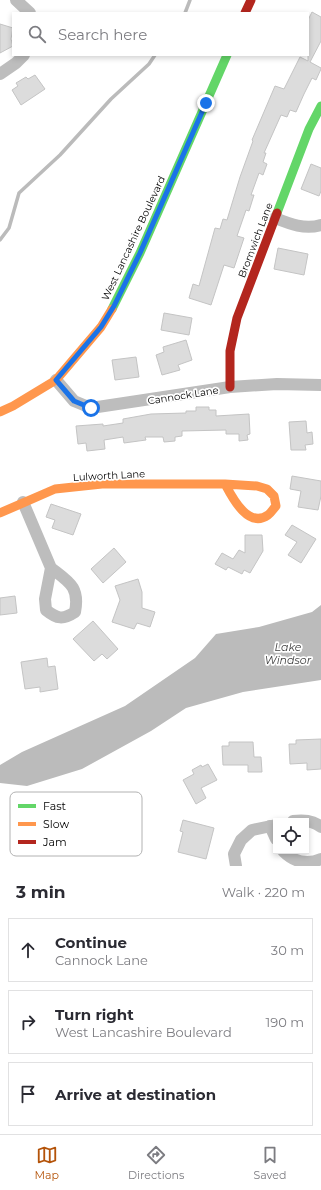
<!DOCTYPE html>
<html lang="en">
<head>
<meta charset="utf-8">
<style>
  body { margin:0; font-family:Montserrat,sans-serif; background:#f7f7f7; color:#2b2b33 }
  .controls { position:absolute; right:12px; bottom:12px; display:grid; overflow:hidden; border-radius:0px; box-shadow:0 2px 6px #0003 }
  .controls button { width:36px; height:36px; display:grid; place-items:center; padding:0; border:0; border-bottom:1px solid #e1e1e2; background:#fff; color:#2b2b33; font:20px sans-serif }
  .stop { position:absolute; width:12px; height:12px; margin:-9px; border:3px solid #1a73e8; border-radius:50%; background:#fff }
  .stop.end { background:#1a73e8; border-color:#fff; box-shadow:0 1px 4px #0008 }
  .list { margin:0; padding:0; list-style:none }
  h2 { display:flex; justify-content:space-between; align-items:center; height:52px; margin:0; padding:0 16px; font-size:17px }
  h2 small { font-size:13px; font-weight:400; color:#7c7c81 }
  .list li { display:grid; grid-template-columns:26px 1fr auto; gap:12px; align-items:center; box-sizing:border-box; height:64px; margin:0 8px 8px; padding:0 8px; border:1px solid #e1e1e2; border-radius:0px }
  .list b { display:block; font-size:15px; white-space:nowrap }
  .list p { margin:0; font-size:13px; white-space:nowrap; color:#7c7c81 }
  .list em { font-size:13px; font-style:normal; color:#7c7c81 }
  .icon { flex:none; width:22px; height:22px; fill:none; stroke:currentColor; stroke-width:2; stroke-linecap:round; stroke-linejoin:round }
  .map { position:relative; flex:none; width:321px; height:866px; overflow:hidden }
  .search { position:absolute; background:#fff; box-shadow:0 2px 6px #0003; left:12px; right:12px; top:12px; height:44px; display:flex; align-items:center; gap:10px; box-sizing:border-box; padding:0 14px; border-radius:0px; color:#7c7c81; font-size:15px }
  .sheet { height:268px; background:#fff }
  nav { display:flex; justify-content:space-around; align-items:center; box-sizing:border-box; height:56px; border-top:1px solid #e1e1e2; background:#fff; font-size:11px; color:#7c7c81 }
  nav a { display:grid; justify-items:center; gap:2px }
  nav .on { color:#b45309 }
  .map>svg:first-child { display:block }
  .water { fill:#bbb }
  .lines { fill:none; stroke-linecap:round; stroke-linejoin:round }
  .stream { stroke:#bbb; stroke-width:3.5 }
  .building { fill:#dcdcdc; stroke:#c4c4c4 }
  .street { stroke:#bdbdbd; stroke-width:12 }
  .fast { stroke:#63d668; stroke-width:9 }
  .slow { stroke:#ff974d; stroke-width:9 }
  .jam { stroke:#b3261e; stroke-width:9 }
  .route { stroke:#1a73e8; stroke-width:5 }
  .labels { text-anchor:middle; stroke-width:3.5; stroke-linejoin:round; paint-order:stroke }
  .street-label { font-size:10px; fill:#000; stroke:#fff }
  .water-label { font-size:11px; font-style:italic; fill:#3f3f3f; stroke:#fff }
  .key { fill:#fff; stroke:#b2b2b2; stroke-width:1 }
  .key-label { font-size:11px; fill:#000 }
</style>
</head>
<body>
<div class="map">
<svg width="321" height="866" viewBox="0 0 321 866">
  <rect width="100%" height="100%" fill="#fff"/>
  <path class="water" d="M321,605v75l-78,12 -57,16 -35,23 -69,38 -55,17 -27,-3v-18l22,-13 103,-46 70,-48 21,-24 43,-7 53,-15z"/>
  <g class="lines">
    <g class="stream">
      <path d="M185,13l5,-13"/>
      <path d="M0,240l9,-12 10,-35 41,-38 51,-56 38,-35 6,-9"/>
    </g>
  </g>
  <g class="building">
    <path d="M312,12l9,5v24l-11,21 11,6v1l-5,11 -4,-2 -8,16 -8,18 -6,-2 -3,7 -6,-2 -17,38h2l-3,9 4,2 -4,11 -4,-2 -8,22h3l-5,16 -3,-1 -9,26 7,2 -10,30 -10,-3 -13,40 -22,-7 4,-14 6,2 16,-58 5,1 3,-10 4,1 13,-43 13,-36 -1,-1 23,-54 9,3 16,-32 8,4v-41z"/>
    <path d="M0,24l13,4 -2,11 2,7 -13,7z"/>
    <path d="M35,75l10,14 -24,16 -9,-15 6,-4 -2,-3 10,-6 2,2z"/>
    <path d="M311,164l10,4v23l-2,5 -18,-7z"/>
    <path d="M278,248l30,6 -4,21 -30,-6z"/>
    <path d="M164,313l28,5 -3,17 -28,-5z"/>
    <path d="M186,340l6,20 -14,5 2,5 -18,5 -6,-20 8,-3 -1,-5z"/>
    <path d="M136,357l3,20 -24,3 -3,-20z"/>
    <path d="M196,407h13v3h7v6l33,-2 1,20 -3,1 1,5 -9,1v-7h-13v-4l-44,1v5l-7,1v4l-11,1 -1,-5h-18l1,3 -22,3 -1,-6 -19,3 1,9 -18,2 -1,-8 -8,1 -2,-18 27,-2v2l20,-3v-4l28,-5 35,-1v-2h10z"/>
    <path d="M306,421l1,12 5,-1 1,12 -8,1 1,5h-15l-2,-28z"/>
    <path d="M292,476l29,5v15l-3,14 -20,-3 3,-16 -11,-2z"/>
    <path d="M51,504l30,10 -8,21 -21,-7 3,-8 -9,-3z"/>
    <path d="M292,525l24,14 -15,24 -13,-8 9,-13 -12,-7z"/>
    <path d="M245,535h17l1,16 -13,22 -6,-3 -2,4 -14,-7 -2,3 -11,-6 7,-11 11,6 6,-9 6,3z"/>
    <path d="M114,548l12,14 -23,21 -12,-14z"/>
    <path d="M138,579l4,13v16l13,4 -5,15 -13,-4 -3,6 -22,-7 8,-22 -5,-14z"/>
    <path d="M15,596l2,17 -17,2v-17z"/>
    <path d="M93,621l25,28 -11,10 -5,-5 -8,7 -21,-22z"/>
    <path d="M47,658l1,9 7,-1 3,23 -18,3v-5l-15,2 -4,-27z"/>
    <path d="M321,739v30l-14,1v-7l-17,1 -1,-20h7v-4z"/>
    <path d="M229,742h24l1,15h7l1,15h-14v-7h-25l-1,-19h7z"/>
    <path d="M208,764l9,16 -16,8 5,10 -10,6 -13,-24 11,-6 -2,-4 9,-5 1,2z"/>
    <path d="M183,820l31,8 -8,31 -28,-7 5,-20 -3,-1z"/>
  </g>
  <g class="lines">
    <g class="street">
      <path d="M16,0l14,13"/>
      <path d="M0,74l16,-11 8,-8"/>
      <path d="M275,218c15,6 30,12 46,7"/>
      <path d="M56,380l18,21 17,7 139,-21 47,-3 44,1"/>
      <path d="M23,502l28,66 -6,31 1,11c11,9 17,10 29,2 5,-25 -6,-30 -24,-44"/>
      <path d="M293,821c10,-1 20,-1 28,6"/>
      <path d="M270,826l6,13"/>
      <path d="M283,851c11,11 24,14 38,8"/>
      <path d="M236,866l-2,-12 7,-14 11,-10 24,-5"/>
    </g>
    <g class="fast">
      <path d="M277,213l32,-84 12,-23"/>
      <path d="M112,309l28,-56 87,-198"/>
    </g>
    <g class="slow">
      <path d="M0,412l13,-6 43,-26 45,-53 11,-18"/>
      <path d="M0,513l55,-24 47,-5h123l32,2 10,3 7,7 2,10c-3,3 -5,7 -8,9 -20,14 -36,-18 -43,-31"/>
    </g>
    <g class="jam">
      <path d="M245,13l6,-13"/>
      <path d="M230,387v-36l7,-33 40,-105"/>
    </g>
  </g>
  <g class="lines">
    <path class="route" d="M91,408l-17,-7 -18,-21 45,-53 13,-21 26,-53 66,-150"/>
  </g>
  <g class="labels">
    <g class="street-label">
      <text transform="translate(133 238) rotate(-65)" y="4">West Lancashire Boulevard</text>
      <text transform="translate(255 240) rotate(-69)" y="4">Bromwich Lane</text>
      <text transform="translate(183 395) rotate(-9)" y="4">Cannock Lane</text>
      <text transform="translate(109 475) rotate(-3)" y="4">Lulworth Lane</text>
    </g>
    <g class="water-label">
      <text x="288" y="651">Lake<tspan x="288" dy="13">Windsor</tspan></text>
    </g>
  </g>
  <rect x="10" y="792" width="132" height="64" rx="6" class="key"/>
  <rect x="18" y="804" width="18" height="4" fill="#63d668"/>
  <rect x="18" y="822" width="18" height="4" fill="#ff974d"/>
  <rect x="18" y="840" width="18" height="4" fill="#b3261e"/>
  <g class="key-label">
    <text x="43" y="810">Fast</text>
    <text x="43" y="828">Slow</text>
    <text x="43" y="846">Jam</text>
  </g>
</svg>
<div class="controls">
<button><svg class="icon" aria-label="locate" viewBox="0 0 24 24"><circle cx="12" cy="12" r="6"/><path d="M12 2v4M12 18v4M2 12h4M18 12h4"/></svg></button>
</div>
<div class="stop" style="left:91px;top:408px"></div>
<div class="stop end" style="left:206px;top:103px"></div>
<div class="search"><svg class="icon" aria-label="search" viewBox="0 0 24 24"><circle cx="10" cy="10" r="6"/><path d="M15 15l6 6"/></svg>Search here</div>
</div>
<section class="sheet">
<h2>3 min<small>Walk · 220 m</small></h2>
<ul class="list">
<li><svg class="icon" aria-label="ahead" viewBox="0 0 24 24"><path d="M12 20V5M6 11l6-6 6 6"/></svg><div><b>Continue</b><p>Cannock Lane</p></div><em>30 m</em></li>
<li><svg class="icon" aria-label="right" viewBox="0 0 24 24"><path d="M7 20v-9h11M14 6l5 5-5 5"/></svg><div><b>Turn right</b><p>West Lancashire Boulevard</p></div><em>190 m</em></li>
<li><svg class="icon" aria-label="arrive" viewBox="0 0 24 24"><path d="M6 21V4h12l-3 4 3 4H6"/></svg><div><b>Arrive at destination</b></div></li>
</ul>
</section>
<nav>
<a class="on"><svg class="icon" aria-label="map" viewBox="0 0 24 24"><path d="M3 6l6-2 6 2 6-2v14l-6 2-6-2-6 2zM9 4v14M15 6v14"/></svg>Map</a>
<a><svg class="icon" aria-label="directions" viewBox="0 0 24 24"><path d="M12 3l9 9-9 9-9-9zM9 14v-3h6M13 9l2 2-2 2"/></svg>Directions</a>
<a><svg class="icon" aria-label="saved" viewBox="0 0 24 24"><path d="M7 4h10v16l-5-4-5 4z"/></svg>Saved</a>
</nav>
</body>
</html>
